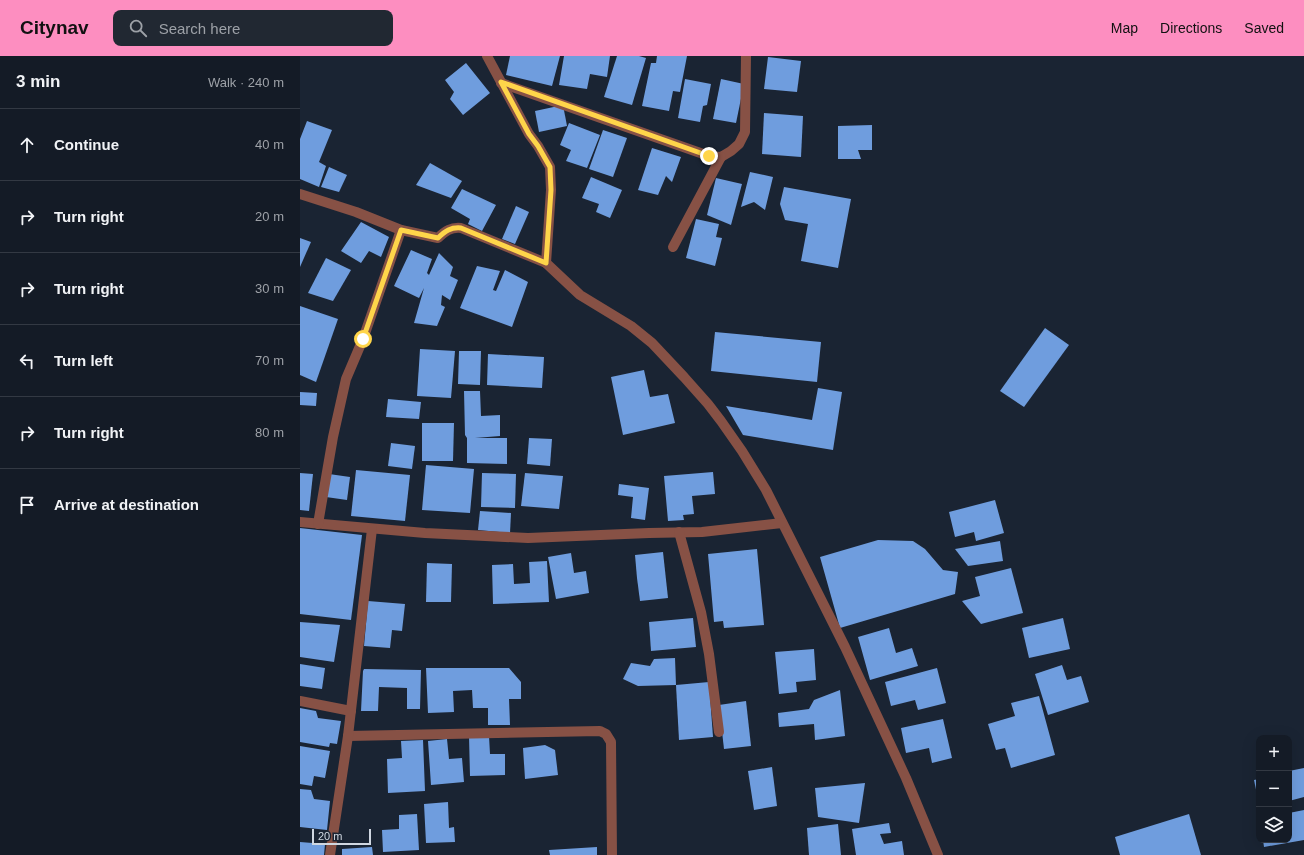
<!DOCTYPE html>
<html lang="en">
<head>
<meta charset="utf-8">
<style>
  body { margin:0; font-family:Helvetica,sans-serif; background:#212832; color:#f1f3f6 }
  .controls { position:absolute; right:12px; bottom:12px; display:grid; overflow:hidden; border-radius:8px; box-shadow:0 4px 16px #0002 }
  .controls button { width:36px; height:36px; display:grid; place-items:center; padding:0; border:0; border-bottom:1px solid #333943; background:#141b26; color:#f1f3f6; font:20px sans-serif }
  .scale { position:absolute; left:12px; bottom:10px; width:59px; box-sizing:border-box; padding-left:4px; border:2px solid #d0d7e1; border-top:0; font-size:11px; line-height:14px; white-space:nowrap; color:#d0d7e1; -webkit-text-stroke:3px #1a2433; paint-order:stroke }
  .stop { position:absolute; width:12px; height:12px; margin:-9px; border:3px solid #ffd54a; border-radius:50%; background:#fff }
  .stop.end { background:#ffd54a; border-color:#fff; box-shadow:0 1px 4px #0008 }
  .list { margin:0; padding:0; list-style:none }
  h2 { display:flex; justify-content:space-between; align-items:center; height:52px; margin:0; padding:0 16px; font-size:17px }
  h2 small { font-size:13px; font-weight:400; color:#9da1a7 }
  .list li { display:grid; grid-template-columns:26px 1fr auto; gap:12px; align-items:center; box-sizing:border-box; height:72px; padding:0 16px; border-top:1px solid #333943 }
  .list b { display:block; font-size:15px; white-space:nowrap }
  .list em { font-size:13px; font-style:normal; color:#9da1a7 }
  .icon { flex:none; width:22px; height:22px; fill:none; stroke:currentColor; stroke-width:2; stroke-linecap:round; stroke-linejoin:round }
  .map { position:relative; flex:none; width:1004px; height:799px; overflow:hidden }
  header { display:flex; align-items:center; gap:24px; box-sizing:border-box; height:56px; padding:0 20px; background:#fd8ec0; color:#111 }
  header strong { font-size:19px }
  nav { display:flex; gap:22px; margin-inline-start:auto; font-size:14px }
  .search { width:280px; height:36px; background:#212832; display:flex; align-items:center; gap:10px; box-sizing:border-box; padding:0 14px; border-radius:8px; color:#9da1a7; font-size:15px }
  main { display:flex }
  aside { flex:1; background:#141b26 }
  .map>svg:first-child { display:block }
  .building { fill:#6f9dde }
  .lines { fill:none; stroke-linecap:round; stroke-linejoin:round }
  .minor { stroke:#875145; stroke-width:10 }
  .route { stroke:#ffd54a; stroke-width:5 }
</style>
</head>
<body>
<header>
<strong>Citynav</strong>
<div class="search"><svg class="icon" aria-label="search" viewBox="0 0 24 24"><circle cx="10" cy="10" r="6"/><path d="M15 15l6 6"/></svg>Search here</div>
<nav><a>Map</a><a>Directions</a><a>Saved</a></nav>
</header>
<main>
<aside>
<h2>3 min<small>Walk · 240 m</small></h2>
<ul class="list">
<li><svg class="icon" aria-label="ahead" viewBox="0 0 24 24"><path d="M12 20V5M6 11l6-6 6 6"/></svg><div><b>Continue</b></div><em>40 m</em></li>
<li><svg class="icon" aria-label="right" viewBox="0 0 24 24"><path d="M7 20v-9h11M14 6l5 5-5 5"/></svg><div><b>Turn right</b></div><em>20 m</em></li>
<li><svg class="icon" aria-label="right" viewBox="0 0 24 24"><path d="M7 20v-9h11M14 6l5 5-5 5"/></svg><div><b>Turn right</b></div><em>30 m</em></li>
<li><svg class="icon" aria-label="left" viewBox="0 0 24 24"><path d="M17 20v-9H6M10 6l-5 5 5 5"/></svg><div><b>Turn left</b></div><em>70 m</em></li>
<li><svg class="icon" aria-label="right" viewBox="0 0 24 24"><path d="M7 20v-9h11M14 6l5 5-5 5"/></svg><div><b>Turn right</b></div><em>80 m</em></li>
<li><svg class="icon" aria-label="arrive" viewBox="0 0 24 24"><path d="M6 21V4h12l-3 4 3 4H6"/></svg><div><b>Arrive at destination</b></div></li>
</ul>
</aside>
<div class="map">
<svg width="1004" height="799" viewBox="0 0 1004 799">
  <rect width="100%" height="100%" fill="#1a2433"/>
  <g class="building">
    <path d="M210,0h50l-8,30 -46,-11z"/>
    <path d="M264,0h46l-3,21 -17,-3 -3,15 -28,-4z"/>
    <path d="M317,0h22l7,2 -14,47 -28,-8z"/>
    <path d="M357,0h30l-7,36 -7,-1 -4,20 -27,-5 9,-43h5z"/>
    <path d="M468,1l33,4 -4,31 -33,-3z"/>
    <path d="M166,7l24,30 -27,22 -13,-16 4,-7 -9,-12z"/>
    <path d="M385,23l26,5 -4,21 -4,1 -3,16 -22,-4z"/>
    <path d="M421,23l23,5 -8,39 -23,-4z"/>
    <path d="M263,49l4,21 -28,6 -4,-21z"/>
    <path d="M464,57l39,3 -2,41 -39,-3z"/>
    <path d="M7,65l25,9 -13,32 7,4 -7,21 -19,-8v-40z"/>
    <path d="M269,67l31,12 -13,33 -21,-7 5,-11 -11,-5z"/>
    <path d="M572,69v25h-14l3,9h-23v-33z"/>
    <path d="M303,74l24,8 -14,39 -24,-8z"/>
    <path d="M352,92l29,9 -9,25 -6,-6 -8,19 -20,-5z"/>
    <path d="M130,107l32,18 -11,17 -35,-13z"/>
    <path d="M29,111l18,8 -8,17 -18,-5z"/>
    <path d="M450,116l23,5 -8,33 -11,-8 -13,5z"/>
    <path d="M291,121l31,13 -12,28 -14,-6 3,-8 -17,-6z"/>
    <path d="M416,122l26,6 -11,41 -24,-10z"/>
    <path d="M484,131l67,12 -13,69 -37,-7 7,-37 -23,-4 -5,-16z"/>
    <path d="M162,133l34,16 -14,26 -14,-7 2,-5 -19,-11z"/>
    <path d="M216,150l13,6 -14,32 -13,-5z"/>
    <path d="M396,163l23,5 -3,13 6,1 -7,28 -29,-8z"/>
    <path d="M61,166l28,15 -8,20 -12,-6 -8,12 -20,-12z"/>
    <path d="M0,182l11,4 -11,25z"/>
    <path d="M111,194l21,9 -5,14 2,2 10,-22 14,14 -3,9 8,4 -8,20 -8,-5 -1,10 4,2 -8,19 -23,-3 10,-35 -5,10 -25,-12z"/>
    <path d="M26,202l25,12 -18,31 -25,-8z"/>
    <path d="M177,210l23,5 -7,19 3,1 9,-21 23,12 -16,45 -52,-19z"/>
    <path d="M0,250l38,13 -22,63 -16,-7z"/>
    <path d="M745,272l24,17 -45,62 -24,-16z"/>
    <path d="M415,276l106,10 -4,40 -106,-11z"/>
    <path d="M120,293l35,2 -4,47 -34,-2z"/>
    <path d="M159,295h22l-1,34 -22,-1z"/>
    <path d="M188,298l56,3 -2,31 -55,-3z"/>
    <path d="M344,314l6,27 18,-3 7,29 -52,12 -12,-58z"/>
    <path d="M518,332l24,4 -9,58 -90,-15 -17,-29 86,14z"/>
    <path d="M164,335h16l1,25 19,-1v21l-25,2h32v26l-40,-1v-25l-2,-3z"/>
    <path d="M0,336l17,1 -1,13 -16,-1z"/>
    <path d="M88,343l33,3 -2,17 -33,-2z"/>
    <path d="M122,367h32l-1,38h-31z"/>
    <path d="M229,382l23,1 -2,27 -23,-2z"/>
    <path d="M91,387l24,3 -3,23 -24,-3z"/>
    <path d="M126,409l48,4 -4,44 -48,-3z"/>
    <path d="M56,414l54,5 -5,46 -54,-5z"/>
    <path d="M413,416l2,22 -23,2 2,18 -11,1 1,5 -16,1 -4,-45z"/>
    <path d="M0,417l13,1 -4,37 -9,-1z"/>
    <path d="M182,417l34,1 -1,34 -34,-1z"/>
    <path d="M225,417l38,3 -4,33 -38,-3z"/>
    <path d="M29,418l21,3 -3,23 -21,-3z"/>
    <path d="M319,428l30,4 -4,32 -14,-2 2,-21 -15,-2z"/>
    <path d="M695,444l9,33 -28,8 -2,-9 -19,5 -6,-25z"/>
    <path d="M180,455l31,2 -1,20 -32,-3z"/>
    <path d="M0,472l62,7 -11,85 -51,-6z"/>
    <path d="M578,484l35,1 12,8 18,21 15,2 -3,22 -115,34 -20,-71z"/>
    <path d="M700,485l3,20 -35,5 -13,-17z"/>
    <path d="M457,493l7,76 -40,3 -1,-7 -9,1 -6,-68z"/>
    <path d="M363,496l5,46 -28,3 -3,-23 -2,-23z"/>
    <path d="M271,497l3,20 12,-2 3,22 -33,6 -8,-42z"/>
    <path d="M247,505l2,41 -56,2 -1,-39 21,-1 1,20 16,-1 -1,-21z"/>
    <path d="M127,507l25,1 -1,38h-25z"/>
    <path d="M711,512l12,45 -42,11 -19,-23 18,-5 -5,-19z"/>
    <path d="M68,545l37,3 -3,27 -10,-1 -2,18 -26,-2z"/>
    <path d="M393,562l3,29 -45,4 -2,-29z"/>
    <path d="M763,562l7,31 -41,9 -7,-30z"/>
    <path d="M0,566l40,3 -6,37 -34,-5z"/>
    <path d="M589,572l7,25 16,-5 6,18 -48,14 -12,-43z"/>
    <path d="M514,593l2,31 -20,2 1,10 -18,2 -4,-42z"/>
    <path d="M375,602l1,27 -38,1 -15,-7 8,-16 19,3 4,-7z"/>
    <path d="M0,608l25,4 -3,21 -22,-3z"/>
    <path d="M762,609l5,15 14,-4 8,26 -41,13 -13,-41z"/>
    <path d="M126,612h83l12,14v17h-12l1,26h-22v-17h-15l-1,-18 -19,1 1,21 -26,1z"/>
    <path d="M637,612l9,35 -28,7 -3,-10 -24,6 -6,-24z"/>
    <path d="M64,613l57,1 -1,39h-13v-21l-28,-1 -1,24h-17l2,-40z"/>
    <path d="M409,626l4,55 -34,3 -3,-55z"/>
    <path d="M540,634l5,46 -30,4 -1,-16 -35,3 -1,-14 31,-4 5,-9z"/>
    <path d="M739,640l16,59 -44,13 -6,-20 -9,2 -8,-26 27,-8 -4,-13z"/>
    <path d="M446,645l5,45 -27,3 -5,-44z"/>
    <path d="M0,652l16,3 2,7 23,3 -4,23 -7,-1 -1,4 -29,-5z"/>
    <path d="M643,663l9,39 -20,5 -3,-15 -23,5 -5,-25z"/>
    <path d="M169,680h20l1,18h15v21l-35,1z"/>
    <path d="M147,683l2,20 13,-1 2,24 -33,3 -3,-44z"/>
    <path d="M123,684l2,51 -37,2 -1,-34 15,-1 -1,-17z"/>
    <path d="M245,689l10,5 3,25 -33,4 -2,-31z"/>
    <path d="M0,690l30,5 -5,27 -11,-2 -2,10 -12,-2z"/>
    <path d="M472,711l5,39 -23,4 -6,-39z"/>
    <path d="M1004,712v29l-15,4v-30z"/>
    <path d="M959,723v20h-1l-4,-19z"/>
    <path d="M565,727l-6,40 -41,-6 -3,-29z"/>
    <path d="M0,733l11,1 3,9 16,2 -3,29 -27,-3z"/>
    <path d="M148,746l1,26 5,-1 1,15 -29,1 -2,-39z"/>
    <path d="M1004,754v30l-40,7 -1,-7h26v-27z"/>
    <path d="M117,758l2,36 -36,2 -1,-22 17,-1v-14z"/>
    <path d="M889,758l12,41h-81l-5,-18z"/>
    <path d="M589,767l2,10 -11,1 4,10 18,-3 2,14h-48l-4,-26z"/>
    <path d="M538,768l3,31h-32l-2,-27z"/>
    <path d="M0,786l25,2 -1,11h-24z"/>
    <path d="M72,791l1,8h-31v-6z"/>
    <path d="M297,791v8h-47l-1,-5z"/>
  </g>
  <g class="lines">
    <g class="minor">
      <path d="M187,0l42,78 9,12 12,21 1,23 -5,73 34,32 51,31 21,17 32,34 24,27 13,17 21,30 24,39 79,157 61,131 32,77"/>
      <path d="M201,27l208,73 12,1 10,-6 8,-7 6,-12 1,-76"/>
      <path d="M0,138l56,18 45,18 37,8c7,-7 13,-11 23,-10l85,35"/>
      <path d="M373,191l48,-90"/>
      <path d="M0,466l125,11 103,5 121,-5 53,-1 80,-9"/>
      <path d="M18,468l15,-87 13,-58 17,-40 38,-109"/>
      <path d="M379,476l22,80 8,42 10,78"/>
      <path d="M0,645l51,10"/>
      <path d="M48,680l252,-5 6,3 5,8 1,113"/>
      <path d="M30,799l18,-119 24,-207"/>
    </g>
  </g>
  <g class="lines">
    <path class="route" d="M63,283l38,-109 37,8c7,-7 13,-11 23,-10l85,35 5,-73 -1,-23 -12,-21 -9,-12 -28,-52 208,74"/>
  </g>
</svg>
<div class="controls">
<button>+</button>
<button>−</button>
<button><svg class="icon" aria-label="layers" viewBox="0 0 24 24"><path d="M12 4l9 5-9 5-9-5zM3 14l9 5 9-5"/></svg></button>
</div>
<div class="scale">20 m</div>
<div class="stop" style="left:63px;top:283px"></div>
<div class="stop end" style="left:409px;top:100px"></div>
</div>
</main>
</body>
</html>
